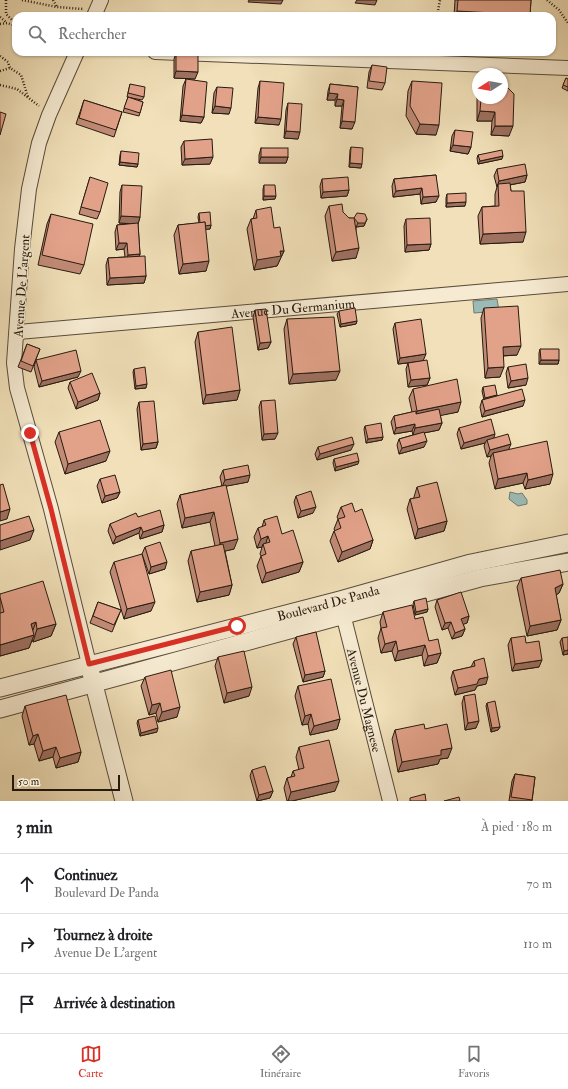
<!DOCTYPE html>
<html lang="fr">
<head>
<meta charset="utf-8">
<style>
  body { margin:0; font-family:"IM FELL Double Pica",serif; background:#f6f6f6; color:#202124 }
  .compass { position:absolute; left:472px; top:68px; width:36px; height:36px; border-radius:50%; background:#fff; box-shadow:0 1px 3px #0004; rotate:259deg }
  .scale { position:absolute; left:12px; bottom:10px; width:108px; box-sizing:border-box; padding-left:4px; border:2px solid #271b0f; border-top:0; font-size:11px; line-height:14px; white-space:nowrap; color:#271b0f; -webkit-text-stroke:3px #f6ebd2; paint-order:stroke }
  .stop { position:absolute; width:12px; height:12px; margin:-9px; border:3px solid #d93025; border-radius:50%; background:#fff }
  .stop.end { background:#d93025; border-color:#fff; box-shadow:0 1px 4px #0008 }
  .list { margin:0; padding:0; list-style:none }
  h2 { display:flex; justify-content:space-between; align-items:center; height:52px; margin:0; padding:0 16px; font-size:17px }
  h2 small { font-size:13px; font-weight:400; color:#757577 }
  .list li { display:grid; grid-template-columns:26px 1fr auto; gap:12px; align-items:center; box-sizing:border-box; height:60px; padding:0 16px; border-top:1px solid #e0e0e0 }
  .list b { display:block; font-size:15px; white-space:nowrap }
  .list p { margin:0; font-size:13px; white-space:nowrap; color:#757577 }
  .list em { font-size:13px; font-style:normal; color:#757577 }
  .icon { flex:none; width:22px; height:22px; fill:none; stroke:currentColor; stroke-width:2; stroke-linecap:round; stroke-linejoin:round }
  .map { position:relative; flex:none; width:568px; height:801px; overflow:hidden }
  .search { position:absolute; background:#fff; box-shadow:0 1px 3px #0004; left:12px; right:12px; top:12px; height:44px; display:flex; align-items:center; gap:10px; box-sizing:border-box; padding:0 14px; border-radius:12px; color:#757577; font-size:15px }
  .sheet { height:232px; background:#fff }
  nav { display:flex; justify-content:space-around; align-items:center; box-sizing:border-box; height:56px; border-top:1px solid #e0e0e0; background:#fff; font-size:11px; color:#757577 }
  nav a { display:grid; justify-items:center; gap:2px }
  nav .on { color:#d93025 }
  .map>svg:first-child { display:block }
  .water { fill:#9cbbb6; stroke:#6d7b73 }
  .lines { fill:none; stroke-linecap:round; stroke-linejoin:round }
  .minor-casing { stroke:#5a4c3a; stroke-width:16 }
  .tertiary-casing { stroke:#5a4c3a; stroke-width:19 }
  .path { stroke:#271b0f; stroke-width:2.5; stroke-dasharray:1 2; stroke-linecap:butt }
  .minor { stroke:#f6ebd2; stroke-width:14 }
  .tertiary { stroke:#f6ebd2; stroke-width:17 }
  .wall { fill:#c28b77; stroke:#271b0f }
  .shaded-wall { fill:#9e7161; stroke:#271b0f }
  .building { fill:#e2a28a; stroke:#271b0f }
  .route { stroke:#d93025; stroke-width:5 }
  .labels { text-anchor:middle; stroke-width:3; stroke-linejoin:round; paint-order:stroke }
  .street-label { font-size:13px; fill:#271b0f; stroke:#f6ebd2 }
</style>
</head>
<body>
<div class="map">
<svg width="568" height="801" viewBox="0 0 568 801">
  <rect width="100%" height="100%" fill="#f1e0b9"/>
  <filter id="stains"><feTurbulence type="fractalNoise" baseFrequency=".005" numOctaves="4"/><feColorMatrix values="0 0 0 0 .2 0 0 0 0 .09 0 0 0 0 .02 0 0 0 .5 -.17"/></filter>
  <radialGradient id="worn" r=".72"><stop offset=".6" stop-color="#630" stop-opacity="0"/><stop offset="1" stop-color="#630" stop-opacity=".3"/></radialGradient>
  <g class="water">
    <path d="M497,299l2,12 -25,2 -1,-12z"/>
    <path d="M510,492l8,2 4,-1 5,7v4l-9,2 -9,-7z"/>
  </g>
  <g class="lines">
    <defs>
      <g id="minor">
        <path d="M94,16l7,-16"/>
        <path d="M77,52l-28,63 -10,28 -10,46 -7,60 -8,114 3,25 34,121 38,155"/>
        <path d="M155,52l413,16"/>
        <path id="s1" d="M18,332l550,-48"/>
        <path id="s2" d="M341,606l49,195"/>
      </g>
      <g id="tertiary">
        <path d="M91,673l33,128"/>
        <path id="s3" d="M0,688l340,-88 131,-37 97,-20"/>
        <path d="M0,709l480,-131 88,-16"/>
      </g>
    </defs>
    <use href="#minor" class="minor-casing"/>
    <use href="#tertiary" class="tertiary-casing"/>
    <g class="path">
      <path d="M6,0v14l10,10"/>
      <path d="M22,0l35,7 26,2"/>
      <path d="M53,0l4,7"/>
      <path d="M547,0l12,10 9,13"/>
      <path d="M437,16l3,-16"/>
      <path d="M0,17l6,5"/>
      <path d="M0,24l7,-1 9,3"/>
      <path d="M0,56l8,6 2,6 11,7 7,22"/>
      <path d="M0,71l10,-3"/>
      <path d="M0,85l17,4 22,17"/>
    </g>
    <use href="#minor" class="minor"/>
    <use href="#tertiary" class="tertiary"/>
  </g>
  <g class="wall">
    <path d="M455,0h76l-1,15v1h-76z"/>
    <path d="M176,53l19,26 -21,-1v-19z"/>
    <path d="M372,65l13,18 -3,7 -15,-2 2,-16z"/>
    <path d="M566,78l2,1v12l-6,-3z"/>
    <path d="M186,79l18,38 -3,6 -21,-2 3,-35z"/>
    <path d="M260,81l19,44 -24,-2 3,-35z"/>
    <path d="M412,81l24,54 -20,-1 -10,-18 2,-25z"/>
    <path d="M130,84l14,13 -2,3 -15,-3z"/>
    <path d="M330,84l28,3 -6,42 -12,-1 2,-22h-7v-6h-8l1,-9z"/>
    <path d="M217,87l12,27 -17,-1 2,-20z"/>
    <path d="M478,95v3h24l7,38 -18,-1 1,-14h-15v-24z"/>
    <path d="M128,97l15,5 -4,14 -16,-4z"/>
    <path d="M84,100l38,12 -8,25 -38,-13z"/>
    <path d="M288,103l10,36 -14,-1 2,-28z"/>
    <path d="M455,130l16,17 -3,7 -18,-3 2,-15z"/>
    <path d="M184,141l26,23 -28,1 -1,-18z"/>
    <path d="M351,147l10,21 -12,-1 1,-17z"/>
    <path d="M261,148l27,9 -2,6h-27v-8z"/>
    <path d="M121,151l17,13 -1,3 -18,-2 1,-10z"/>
    <path d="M478,155l24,4 -24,5 -1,-6z"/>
    <path d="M497,169l30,6 -2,7 -15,3 1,6 12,51 -43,2 -2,-28 4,-9 13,-1v-12l2,-7 -3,-11z"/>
    <path d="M436,175v27l-15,2 -1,-10 -27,3 -1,-11 2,-7z"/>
    <path d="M90,177l10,35 -3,7 -18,-5z"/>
    <path d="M322,179l27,11 -2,6 -26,2 -1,-12z"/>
    <path d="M122,185l18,32 -2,7 2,30 -1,2 7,20 -2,7 -37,2 -1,-20 2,-7 17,-1 -1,-8 -8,1 -1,-18 2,-7 19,-1 -17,-1 1,-31z"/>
    <path d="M264,185l11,14 -12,1v-11z"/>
    <path d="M447,194l18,12 -19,1v-9z"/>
    <path d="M329,206l14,6 6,6 18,1 -3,7 -8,1v-1v32l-24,3 -7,-45z"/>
    <path d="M256,210l18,18 10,23 -7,15 -23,4 -7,-41 4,-10h2z"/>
    <path d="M199,213l12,12 -1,4h-5l1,42 -27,3 -5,-39 4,-10 21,-2 -1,-6z"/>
    <path d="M51,214l33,51 -4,9 -42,-9 9,-41z"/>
    <path d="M406,219l25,25 -2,6 -24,2 -1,-26z"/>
    <path d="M484,308l33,47 -14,1 -3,21 -15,1 -4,-60z"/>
    <path d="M255,310l16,32 -3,6 -10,2 -5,-33z"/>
    <path d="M339,311l18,10 -1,3 -16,3 -3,-13z"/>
    <path d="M287,319l49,61 -47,4 -5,-55z"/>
    <path d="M395,323l28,38 7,17 -3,7 -19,2 -2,-18 2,-6 -10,1 -5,-35z"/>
    <path d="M198,332l42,58 -3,10 -34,4 -8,-62z"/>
    <path d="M27,344l13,5 -9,23 -13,-5z"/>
    <path d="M540,349l19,11 -1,4h-19v-11z"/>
    <path d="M36,360l42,17 -39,10 -5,-20z"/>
    <path d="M508,367l18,18 -18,3 -2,-15z"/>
    <path d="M134,369l12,19 -11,1 -2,-17z"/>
    <path d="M70,382l30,11 -2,7 -22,9 -8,-21z"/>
    <path d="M483,387l14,9 26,10 -41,11 -2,-10 2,-7h2l-2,-9z"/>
    <path d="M413,389l45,23 -18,3 2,8 -3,7 -15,3v14l-25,7 -2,-9 2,-6 14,-4 -1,-4 -18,3 -3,-12 3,-6 18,-4 -3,-14z"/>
    <path d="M261,401l14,38 -13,1 -3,-33z"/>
    <path d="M139,402l19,40 -2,6 -15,2 -4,-41z"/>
    <path d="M365,426l18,11 -1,3 -16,3 -2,-14z"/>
    <path d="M459,428l35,10 15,11 41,35 -25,5 -2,-6 -28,6 -6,-26 2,-7 -4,1 -3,-11 1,-3 -24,6 -4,-15z"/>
    <path d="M59,432l47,29 -41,13 -10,-32z"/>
    <path d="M318,447l33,3 -34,10 -2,-6z"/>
    <path d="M334,459l24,5 -23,7 -2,-8z"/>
    <path d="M223,470l25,12 -22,4 8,63 -9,2 7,34 -3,10 -32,7 -9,-41 3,-10 24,-5 -5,-24 -28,6 -5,-24 3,-9 42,-9 -2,-9z"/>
    <path d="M100,479l20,13 -3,6 -15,5 -5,-17z"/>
    <path d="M417,487l30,34 -3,10 -29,8 -8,-30 3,-10 4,-1v-1z"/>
    <path d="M296,496l17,17 -15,5 -4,-16z"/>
    <path d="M341,507l14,5 18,28 -3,9 -32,13 -8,-21 4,-10h1l-1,-2 4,-10 -1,-2z"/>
    <path d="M138,517l26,8 -2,7 -22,7 -1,-6 -26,11 -5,-13 2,-7z"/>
    <path d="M264,520l18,14 21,28 -4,10 -37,11 -5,-17 4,-10 -1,-2 2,-7 -5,1 -3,-11 4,-9 4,-1z"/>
    <path d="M145,547l20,22 -16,5 -7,-20z"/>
    <path d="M114,562l37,49 -27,8 -14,-47z"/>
    <path d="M521,578l42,6 -4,9 -3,2 5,25 -4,10 -30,6 -10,-49z"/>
    <path d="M0,594l56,30 -5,12 -18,6 -1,-2 -3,8 -29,8z"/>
    <path d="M437,600l32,16 -2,7 -4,1 2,5 -3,7 -10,3 -4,-11 -6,2 -7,-23z"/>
    <path d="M414,601l14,8 -1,3 -12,3 -2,-11z"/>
    <path d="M98,602l23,8 -9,22 -22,-9z"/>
    <path d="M383,612l32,7 14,22 12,12 -4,10 -13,3 -2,-11 -27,6 -3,-10 -11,2 -3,-15 3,-10 -1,-6z"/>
    <path d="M296,637l29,34 -2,6 -20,5 -10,-38z"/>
    <path d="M511,638l15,5 13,24 -27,4 -4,-26z"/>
    <path d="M562,638l6,16 -5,1 -3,-13z"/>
    <path d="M218,657l31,39 -25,7 -9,-37z"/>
    <path d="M474,661l12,23 -9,2 -2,4 -20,5 -4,-17 2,-7 18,-4z"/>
    <path d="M145,677l32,40 -19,5 -2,-9 -7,2 -8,-29z"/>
    <path d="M298,686l42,33 -3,10 -27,6 -2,-11 -6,1 -7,-29z"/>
    <path d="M464,696l12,32 -11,2 -3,-27z"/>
    <path d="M487,703l13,24 -2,3 -7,2 -5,-26z"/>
    <path d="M25,706l56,46 -3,10 -22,6 -3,-11 -14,4 -5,-17 -5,1 -7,-29z"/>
    <path d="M138,720l19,12 -17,4 -3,-13z"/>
    <path d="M425,729l23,29 -8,1 -2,5 -40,8 -6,-33 3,-9z"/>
    <path d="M299,747l36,44 -43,10h-5l-3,-13 3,-10 4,-1 2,-6 6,-1 -3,-13z"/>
    <path d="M252,770l21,21 -3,7 -13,3 -7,-25z"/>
    <path d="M515,774l20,3 -3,24h-23l3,-20z"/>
  </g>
  <g class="shaded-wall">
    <path d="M249,0h34l-2,4 -33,-2z"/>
    <path d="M357,0h20l-2,5 -20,-2z"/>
    <path d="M457,11l73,4v1h-74z"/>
    <path d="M176,71l22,1 -3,7 -21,-1z"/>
    <path d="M329,93l9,1 -3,6h-8z"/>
    <path d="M337,99l7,1 -2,6h-7z"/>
    <path d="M215,106l16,2 -2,6 -17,-1z"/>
    <path d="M480,111l15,1 -3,9h-15z"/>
    <path d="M182,115l22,2 -3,6 -21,-2z"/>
    <path d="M258,117l23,2 -2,6 -24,-2z"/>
    <path d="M342,121l13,1 -3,7 -12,-1z"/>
    <path d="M420,124l19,1 -3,10 -20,-1z"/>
    <path d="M495,126h18l-4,10 -18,-1z"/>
    <path d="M286,131l14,1 -2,7 -14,-1z"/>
    <path d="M453,145l18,2 -3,7 -18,-3z"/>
    <path d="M503,156l-1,3 -24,5 2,-3z"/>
    <path d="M213,157l-3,7 -28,1 3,-6z"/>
    <path d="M261,157h27l-2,6h-27z"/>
    <path d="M120,162l18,2 -1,3 -18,-2z"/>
    <path d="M350,163l12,1 -1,4 -12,-1z"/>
    <path d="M527,175l-2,7 -27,5v-3l-1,3 2,-6z"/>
    <path d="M422,188l-2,6 -27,3 3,-6z"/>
    <path d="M349,190l-2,6 -26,2 2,-6z"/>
    <path d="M264,196h12l-1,3 -12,1z"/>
    <path d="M439,196l-3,6 -15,2 2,-7z"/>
    <path d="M466,202l-1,4 -19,1 1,-4z"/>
    <path d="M121,216l19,1 -2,7 -19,-1z"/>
    <path d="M367,219l-3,7 -8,1 2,-4z"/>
    <path d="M211,225l-1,4 -11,1 2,-4z"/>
    <path d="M526,232l-3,10 -43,2 3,-10z"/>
    <path d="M119,243h8l-3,6 -8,1z"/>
    <path d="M431,244l-2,6 -24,2 2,-7z"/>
    <path d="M359,248l-3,10 -24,3 4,-9z"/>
    <path d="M280,251h4l-7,15 -23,4 3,-10z"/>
    <path d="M140,254l-2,7h-13l3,-6z"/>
    <path d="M209,261l-3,10 -27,3 4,-10z"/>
    <path d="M146,276l-2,7 -37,2 3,-7z"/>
    <path d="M357,321l-1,3 -16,3 1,-3z"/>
    <path d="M271,342l-3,6 -10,2 2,-7z"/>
    <path d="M521,346l-4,9 -18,1 4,-9z"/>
    <path d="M426,354l-3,7 -25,3 2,-6z"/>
    <path d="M541,360h18l-1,4h-19z"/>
    <path d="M504,367l-4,10 -15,1 3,-10z"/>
    <path d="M81,371l-3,6 -39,10 3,-6z"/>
    <path d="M340,371l-4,9 -47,4 4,-10z"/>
    <path d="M430,378l-3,7 -19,2 3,-7z"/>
    <path d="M528,378l-2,7 -18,3 3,-7z"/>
    <path d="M147,384l-1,4 -11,1 1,-3z"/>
    <path d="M240,390l-3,10 -34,4 3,-9z"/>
    <path d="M100,393l-2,7 -22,9 2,-7z"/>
    <path d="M497,395l-1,4 -12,2 1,-3z"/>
    <path d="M525,400l-2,6 -41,11 3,-6z"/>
    <path d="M461,402l-3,10 -44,9 3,-10z"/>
    <path d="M442,423l-3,7 -26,5 2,-7z"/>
    <path d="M415,424l-3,7 -18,3 2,-6z"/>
    <path d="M278,433l-3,6 -13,1 2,-6z"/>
    <path d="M495,434l-2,7 -6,-1 -2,3 -24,6 3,-6z"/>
    <path d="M383,437l-1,3 -16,3 2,-4z"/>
    <path d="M427,441l-3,6 -25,7 3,-6z"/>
    <path d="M158,442l-2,6 -15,2 2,-6z"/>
    <path d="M354,444l-3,6 -34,10 3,-6z"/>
    <path d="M511,444l-3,7 -15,2 -2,3 -4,1 3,-7z"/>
    <path d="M110,451l-4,10 -41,13 3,-10z"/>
    <path d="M359,461l-1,3 -23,7 1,-4z"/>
    <path d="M527,473l-4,10 -28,6 3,-10z"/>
    <path d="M553,474l-3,10 -25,5 3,-9z"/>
    <path d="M250,475l-2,7 -26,5 3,-7z"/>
    <path d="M120,492l-3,6 -15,5 3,-7z"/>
    <path d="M316,507l-3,6 -15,5 3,-7z"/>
    <path d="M10,509l-3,10 -7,2v-9z"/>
    <path d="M214,512l-4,10 -28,6 3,-10z"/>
    <path d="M447,521l-3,10 -29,8 3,-10z"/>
    <path d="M164,525l-2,7 -22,7 3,-7z"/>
    <path d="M141,527l-2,6 -26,11 3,-7z"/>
    <path d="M34,530l-4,10 -30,10v-9z"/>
    <path d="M268,536l-3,10 -2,-2 -1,3 -5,1 4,-9z"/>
    <path d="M238,539l-4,10 -17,4 3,-10z"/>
    <path d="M373,540l-3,9 -32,13 4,-10z"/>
    <path d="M167,562l-2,7 -16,5 2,-7z"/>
    <path d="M303,562l-4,10 -37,11 4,-10z"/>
    <path d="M563,584l-4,9 -8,5 4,-10z"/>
    <path d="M232,585l-3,10 -32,7 3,-10z"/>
    <path d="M155,602l-4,9 -27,8 3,-10z"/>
    <path d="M428,609l-1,3 -12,3 1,-3z"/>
    <path d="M469,616l-2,7 -8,3 2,-7z"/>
    <path d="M561,620l-4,10 -30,6 3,-10z"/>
    <path d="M36,622l-5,13v-11z"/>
    <path d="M451,622l-3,6 -6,2 3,-7z"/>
    <path d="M56,624l-5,12 -18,6 4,-13z"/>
    <path d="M465,629l-3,7 -10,3 3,-6z"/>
    <path d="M34,635l-5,13 -29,8v-11z"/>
    <path d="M396,641l-4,10 -11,2 4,-9z"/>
    <path d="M425,645l-3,10 -27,6 3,-10z"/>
    <path d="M568,650v4l-5,1 1,-4z"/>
    <path d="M441,653l-4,10 -13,3 4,-10z"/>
    <path d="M542,660l-3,7 -27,4 3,-7z"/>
    <path d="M325,671l-2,6 -20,5 2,-7z"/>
    <path d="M488,677l-2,7 -9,2 -2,4 -20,5 3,-7 21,-9z"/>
    <path d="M252,687l-3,9 -25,7 3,-10z"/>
    <path d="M160,703l-4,10 -7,2 3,-10z"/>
    <path d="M180,707l-3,10 -19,5 4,-10z"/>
    <path d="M311,714l-3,10 -6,1 3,-9z"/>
    <path d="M340,719l-3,10 -27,6 4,-9z"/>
    <path d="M479,721l-3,7 -11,2 3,-7z"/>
    <path d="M500,727l-2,3 -7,2 1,-4z"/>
    <path d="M158,728l-1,4 -17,4 1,-3z"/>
    <path d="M38,734l-4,10 -5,1 4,-9z"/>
    <path d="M56,747l-3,10 -14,4 4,-10z"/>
    <path d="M452,748l-4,10 -8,1 -2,5 -40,8 4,-10 39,-12z"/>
    <path d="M81,752l-3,10 -22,6 4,-10z"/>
    <path d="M339,781l-4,10 -43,10h-4l3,-9z"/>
    <path d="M273,791l-3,7 -13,3 2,-6z"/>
  </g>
  <g class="building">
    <path d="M458,0h73l-1,15 -73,-4z"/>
    <path d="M176,53h22v19l-22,-1z"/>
    <path d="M372,65l15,2 -2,16 -16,-2z"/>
    <path d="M566,78l2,1v8l-5,-2z"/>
    <path d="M186,79l21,3 -3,35 -22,-2z"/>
    <path d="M260,81l24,2 -3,36 -23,-2z"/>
    <path d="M412,81l30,2 -3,42 -19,-1 -10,-18z"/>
    <path d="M130,84l15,3 -1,10 -16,-4z"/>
    <path d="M330,84l28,3 -3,35 -13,-1 2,-21 -7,-1 1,-5 -9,-1z"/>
    <path d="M217,87l16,1 -2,20 -16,-2z"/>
    <path d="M502,88h6l6,6 -1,32h-18v-14l-15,-1 1,-13h21z"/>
    <path d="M128,97l15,5 -3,11 -16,-5z"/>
    <path d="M84,100l38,12 -6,18 -37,-12z"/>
    <path d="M288,103l14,1 -2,28 -14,-1z"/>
    <path d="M0,112l6,2 -6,21z"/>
    <path d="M455,130l18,2 -2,15 -18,-2z"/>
    <path d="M212,139l1,18 -28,2 -1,-18z"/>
    <path d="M351,147l12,1 -1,16 -12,-1z"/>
    <rect x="261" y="148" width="27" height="9"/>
    <path d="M502,150l1,6 -23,5 -2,-6z"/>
    <path d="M121,151l18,2 -1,11 -18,-2z"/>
    <path d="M525,164l2,11 -28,6 -2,-12z"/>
    <path d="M436,175l3,21 -16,1 -1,-9 -26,3 -2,-12z"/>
    <path d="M90,177l18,6 -8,29 -19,-5z"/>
    <path d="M348,177l1,13 -26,2 -1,-13z"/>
    <path d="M510,183l1,8h13l2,41 -43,2 -1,-27 17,-1 -1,-22z"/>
    <path d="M122,185l20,1 -2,31 -19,-1z"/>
    <path d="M264,185h11l1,11h-12z"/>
    <path d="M466,193v9l-19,1v-9z"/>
    <path d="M342,204l1,8 6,6h5l5,30 -23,4 -7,-46z"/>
    <path d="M271,207l3,21 6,-1 4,24h-4l1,5 -24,4 -6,-41 6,-1 -1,-8z"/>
    <path d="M210,212l1,13 -6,1v-4l-5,1 -1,-10z"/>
    <path d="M357,213l8,1 2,5 -2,4h-7l-4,-5z"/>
    <path d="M51,214l42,10 -9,41 -42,-10z"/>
    <path d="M430,218l1,26 -24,1 -1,-26z"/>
    <path d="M205,222l4,39 -26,3 -5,-39z"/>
    <path d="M138,223l2,31 -12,1 -1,-12h-8l-2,-18z"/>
    <path d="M145,256l1,20 -36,2 -2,-20z"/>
    <path d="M518,306l3,40 -18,1 1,20 -16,1 -4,-60z"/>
    <path d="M355,308l2,13 -16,3 -2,-13z"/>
    <path d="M266,309l5,33 -11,1 -5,-33z"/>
    <path d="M334,317l6,54 -47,3 -6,-55z"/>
    <path d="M421,319l5,35 -26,4 -5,-35z"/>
    <path d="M232,327l8,63 -34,5 -8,-63z"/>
    <path d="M27,344l13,5 -7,17 -12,-5z"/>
    <path d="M540,349h19v11h-18z"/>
    <path d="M76,350l5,21 -39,10 -6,-21z"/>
    <path d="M427,360l3,18 -19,2 -3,-17z"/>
    <path d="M526,364l2,14 -17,3 -3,-14z"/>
    <path d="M145,367l2,17 -11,2 -2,-17z"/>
    <path d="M92,373l8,20 -22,9 -8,-20z"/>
    <path d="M457,379l4,23 -44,9 -4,-22z"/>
    <path d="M495,385l2,10 -12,3 -2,-11z"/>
    <path d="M522,389l3,11 -40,11 -3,-11z"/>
    <path d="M275,400l3,33 -14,1 -3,-33z"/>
    <path d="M154,401l4,41 -15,2 -4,-42z"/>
    <path d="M439,409l3,14 -27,5v-4l-19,4 -2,-12 22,-5v3z"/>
    <path d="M491,419l4,15 -31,9 -5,-15z"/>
    <path d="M100,420l10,31 -42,13 -9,-32z"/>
    <path d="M381,423l2,14 -15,2 -3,-13z"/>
    <path d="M424,432l3,9 -25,7 -3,-9z"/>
    <path d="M508,434l3,10 -21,6 -3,-10z"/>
    <path d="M352,437l2,7 -34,10 -2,-7z"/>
    <path d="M547,441l6,33 -25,6 -1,-7 -29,6 -5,-26z"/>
    <path d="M357,453l2,8 -23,6 -2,-8z"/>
    <path d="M248,465l2,10 -25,5 -2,-10z"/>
    <path d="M115,475l5,17 -15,4 -5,-17z"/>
    <path d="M437,482l10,39 -29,8 -8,-30 10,-2 -3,-10z"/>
    <path d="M3,484l7,25 -10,3v-27z"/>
    <path d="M226,485l12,54 -18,4 -6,-31 -29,6 -5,-23z"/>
    <path d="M311,491l5,16 -15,4 -5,-15z"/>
    <path d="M352,503l3,9 7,-3 11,31 -31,12 -8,-21 7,-3 -3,-9 7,-2 -4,-10z"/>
    <path d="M160,510l4,15 -21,7 -2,-5 -25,10 -6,-13 26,-11 2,4z"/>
    <path d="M29,516l5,14 -34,11v-16z"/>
    <path d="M277,516l5,18 11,-4 10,32 -37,11 -5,-17 5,-2 -3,-10 7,-2 -2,-6 -7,3 -3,-11 8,-3 -2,-5z"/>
    <path d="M160,542l7,20 -16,5 -6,-20z"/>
    <path d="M223,544l9,41 -32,7 -9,-41z"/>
    <path d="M142,554l13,48 -28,7 -13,-47z"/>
    <path d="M560,570l3,14 -8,4 6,32 -31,6 -9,-48z"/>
    <path d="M43,581l13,43 -19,5 -1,-7 -5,2 3,11 -34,10v-32l4,-1 -4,-15v-3z"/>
    <path d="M461,592l8,24 -8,3 4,10 -10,4 -4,-11 -6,1 -8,-23z"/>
    <path d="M426,598l2,11 -12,3 -2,-11z"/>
    <path d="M98,602l23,8 -7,15 -21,-9z"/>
    <path d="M412,605l3,14 8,-2 6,24 9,-2 3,14 -13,3 -3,-11 -27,6 -2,-10 -11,3 -4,-16 6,-1 -4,-15z"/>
    <path d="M316,632l9,39 -20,4 -9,-38z"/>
    <path d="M525,636l1,7 13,-2 3,19 -27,4 -4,-26z"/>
    <path d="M568,637v13l-4,1 -2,-13z"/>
    <path d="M244,651l8,36 -25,6 -9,-36z"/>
    <path d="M484,658l4,19 -9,2 -2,5 -19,4 -5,-17 22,-5 -1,-5z"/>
    <path d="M171,670l9,37 -18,5 -2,-9 -8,2 -7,-28z"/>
    <path d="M331,679l9,40 -26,7 -3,-12 -6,2 -7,-30z"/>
    <path d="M475,694l4,27 -11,2 -4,-27z"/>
    <path d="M66,695l15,57 -21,6 -4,-11 -13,4 -5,-17 -5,2 -8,-30z"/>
    <path d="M495,701l5,26 -8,1 -5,-25z"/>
    <path d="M155,716l3,12 -17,5 -3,-13z"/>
    <path d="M424,724l1,5 22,-5 5,24 -11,2v5l-39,7 -7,-32z"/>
    <path d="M329,740l10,41 -48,11 -4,-14 8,-2 -2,-5 11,-3 -5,-21z"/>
    <path d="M265,766l8,25 -14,4 -7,-25z"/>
    <path d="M515,774l20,3 -3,23 -21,-3z"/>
    <path d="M425,794l1,7h-16v-3z"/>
    <path d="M459,797l1,4h-16z"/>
  </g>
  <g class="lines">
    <path class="route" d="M30,433l21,76 38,155 148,-38"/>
  </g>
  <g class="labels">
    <g class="street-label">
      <text transform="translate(21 286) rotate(-86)" y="5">Avenue De L'argent</text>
      <text dy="5" stroke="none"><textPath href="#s1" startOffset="276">Avenue Du Germanium</textPath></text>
      <text dy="5" stroke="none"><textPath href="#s3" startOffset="339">Boulevard De Panda</textPath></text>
      <text dy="5" stroke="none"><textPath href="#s2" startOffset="97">Avenue Du Magnese</textPath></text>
    </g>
  </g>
  <rect width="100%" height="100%" filter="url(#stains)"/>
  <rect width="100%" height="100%" fill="url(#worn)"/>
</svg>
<svg class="compass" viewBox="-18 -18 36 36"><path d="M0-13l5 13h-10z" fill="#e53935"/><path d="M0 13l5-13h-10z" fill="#757577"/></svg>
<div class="scale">50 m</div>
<div class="stop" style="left:237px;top:626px"></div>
<div class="stop end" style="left:30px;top:433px"></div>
<div class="search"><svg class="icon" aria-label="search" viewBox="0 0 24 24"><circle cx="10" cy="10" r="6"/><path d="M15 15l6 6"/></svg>Rechercher</div>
</div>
<section class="sheet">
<h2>3 min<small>À pied · 180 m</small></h2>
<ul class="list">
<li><svg class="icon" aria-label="ahead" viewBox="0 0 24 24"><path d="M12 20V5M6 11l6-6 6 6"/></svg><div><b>Continuez</b><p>Boulevard De Panda</p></div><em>70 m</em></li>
<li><svg class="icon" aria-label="right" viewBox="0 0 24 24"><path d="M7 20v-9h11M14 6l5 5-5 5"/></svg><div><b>Tournez à droite</b><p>Avenue De L'argent</p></div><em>110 m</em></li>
<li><svg class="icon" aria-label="arrive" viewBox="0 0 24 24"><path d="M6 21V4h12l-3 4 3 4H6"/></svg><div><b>Arrivée à destination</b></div></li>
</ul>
</section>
<nav>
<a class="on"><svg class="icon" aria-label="map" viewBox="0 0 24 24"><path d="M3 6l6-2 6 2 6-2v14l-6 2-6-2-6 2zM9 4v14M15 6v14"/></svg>Carte</a>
<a><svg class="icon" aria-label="directions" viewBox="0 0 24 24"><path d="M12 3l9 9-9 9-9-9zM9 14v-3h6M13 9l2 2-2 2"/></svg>Itinéraire</a>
<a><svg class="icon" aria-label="saved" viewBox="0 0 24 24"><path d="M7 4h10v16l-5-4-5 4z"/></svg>Favoris</a>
</nav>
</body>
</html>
